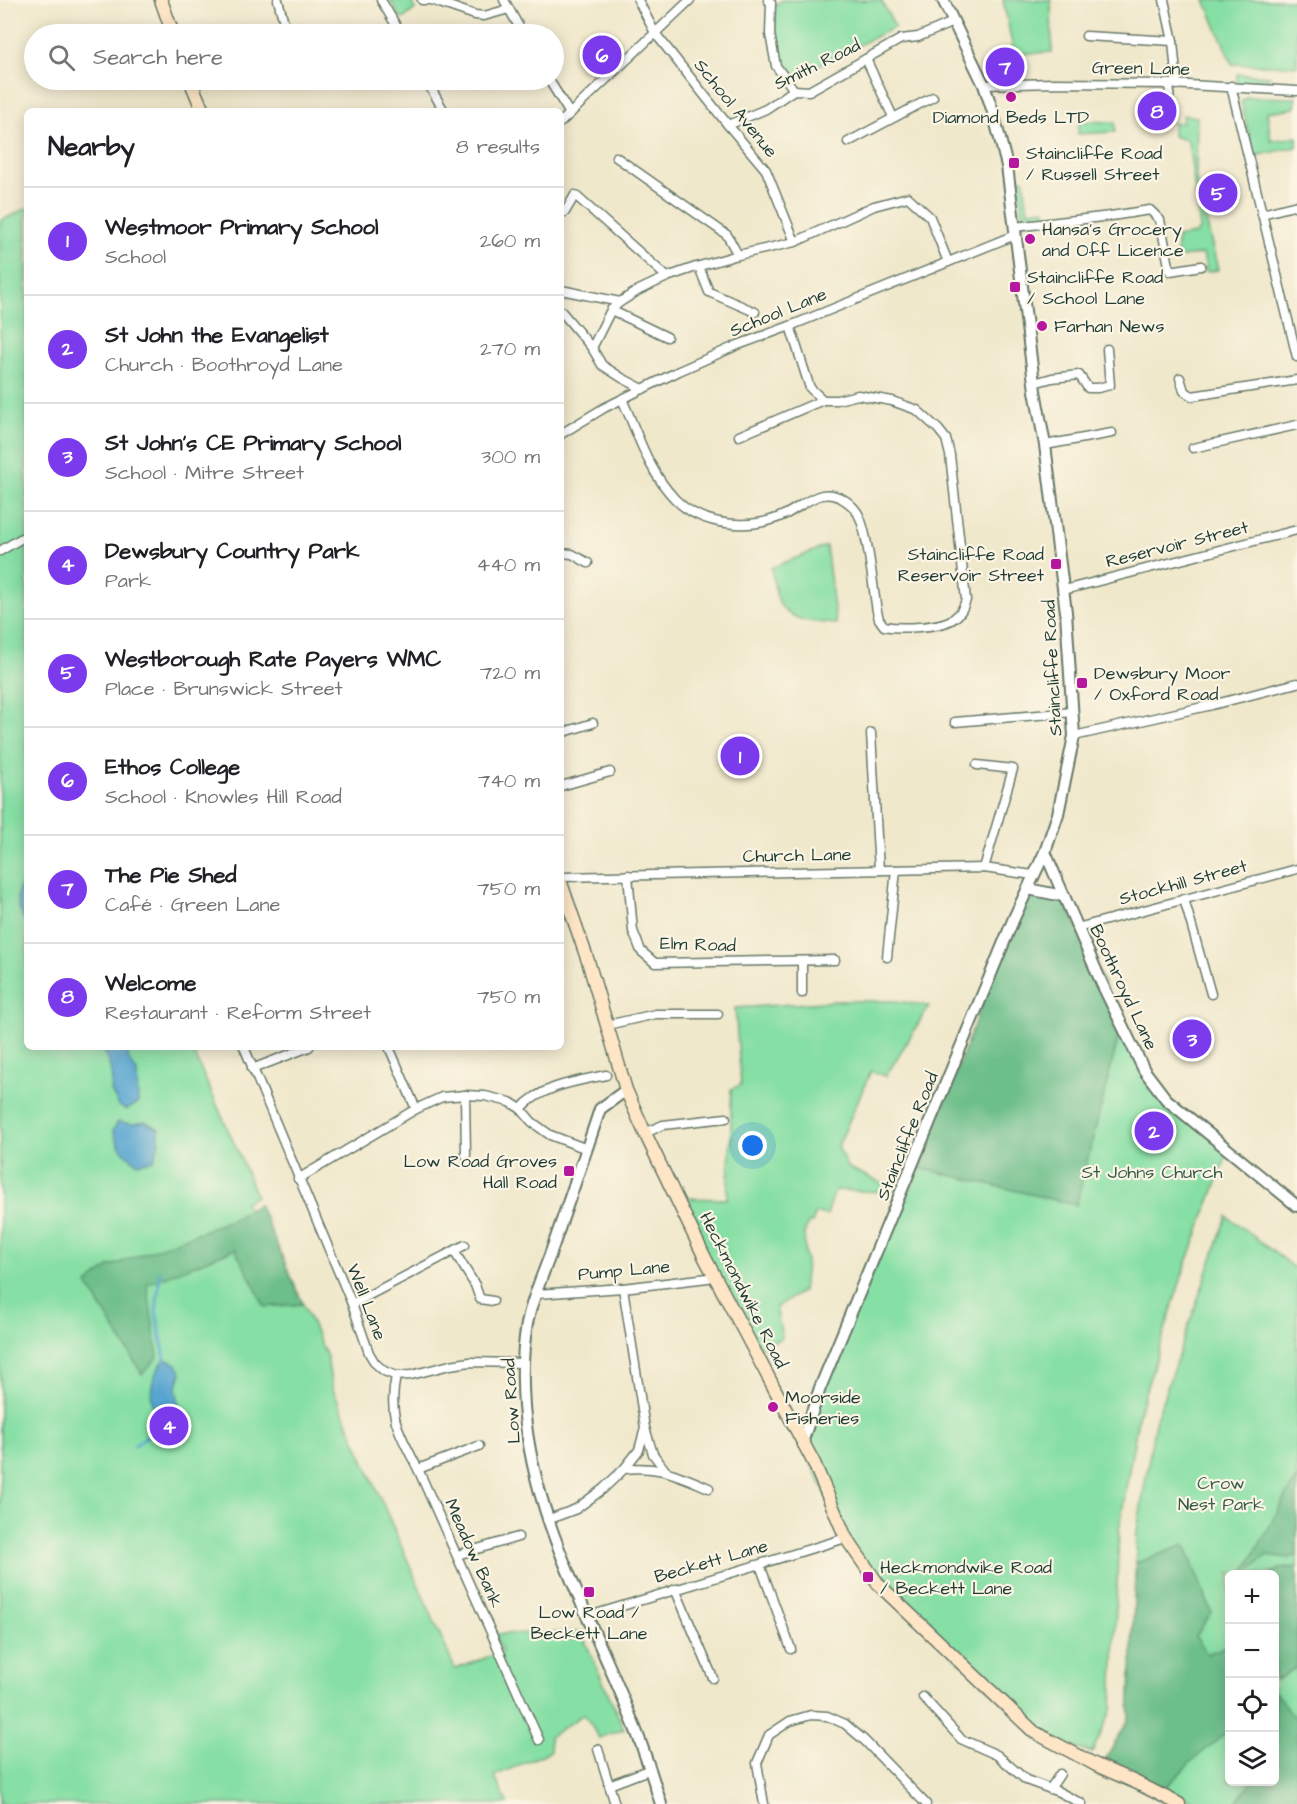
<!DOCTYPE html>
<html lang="en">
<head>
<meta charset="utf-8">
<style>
  body { margin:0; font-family:"Architects Daughter",sans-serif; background:#f6f6f6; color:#202124 }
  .controls { position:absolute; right:18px; bottom:18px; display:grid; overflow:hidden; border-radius:9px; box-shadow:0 3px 15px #0003 }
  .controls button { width:54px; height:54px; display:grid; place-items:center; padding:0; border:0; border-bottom:2px solid #e0e0e0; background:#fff; color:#202124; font:30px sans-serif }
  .you { position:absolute; left:753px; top:1146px; width:21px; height:21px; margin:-15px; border:4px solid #fff; border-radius:50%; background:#1a73e8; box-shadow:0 0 0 9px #1a73e833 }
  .badge { display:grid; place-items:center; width:39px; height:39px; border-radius:50%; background:#7c3aed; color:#fff; font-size:20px; font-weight:700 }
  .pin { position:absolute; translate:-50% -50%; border:3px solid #fff; box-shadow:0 2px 6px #0006 }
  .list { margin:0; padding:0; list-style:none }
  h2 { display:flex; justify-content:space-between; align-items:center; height:78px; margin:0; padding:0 24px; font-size:26px }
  h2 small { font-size:20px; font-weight:400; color:#757577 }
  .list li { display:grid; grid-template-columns:39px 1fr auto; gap:18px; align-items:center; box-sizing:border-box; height:108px; padding:0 24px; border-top:2px solid #e0e0e0 }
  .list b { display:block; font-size:22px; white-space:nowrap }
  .list p { margin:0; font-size:20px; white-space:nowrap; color:#757577 }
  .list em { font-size:20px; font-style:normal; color:#757577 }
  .icon { flex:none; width:33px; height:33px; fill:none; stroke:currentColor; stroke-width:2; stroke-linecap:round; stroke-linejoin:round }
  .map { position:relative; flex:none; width:1297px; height:1804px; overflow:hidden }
  .search { position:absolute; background:#fff; box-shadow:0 3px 15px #0003; left:24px; top:24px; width:540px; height:66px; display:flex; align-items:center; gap:15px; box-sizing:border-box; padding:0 21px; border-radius:33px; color:#757577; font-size:22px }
  .panel { position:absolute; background:#fff; box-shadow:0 3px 15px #0003; left:24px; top:108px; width:540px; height:942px; border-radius:9px }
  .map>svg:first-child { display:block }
  .green { fill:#86dfa4; stroke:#528e6c; stroke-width:1.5; fill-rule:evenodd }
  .forest { fill:#6cbe8a; stroke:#467e5f; stroke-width:1.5 }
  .water { fill:#56a5d0; stroke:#3a7182; stroke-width:1.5 }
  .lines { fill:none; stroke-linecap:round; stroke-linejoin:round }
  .stream { stroke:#56a5d0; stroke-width:3 }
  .minor-casing { stroke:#687969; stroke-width:11 }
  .tertiary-casing { stroke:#687969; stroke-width:14 }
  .secondary-casing { stroke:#687969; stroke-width:15 }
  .minor { stroke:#fff; stroke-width:8 }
  .tertiary { stroke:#fff; stroke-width:10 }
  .secondary { stroke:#fde5c5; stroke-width:12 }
  .poi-dot { fill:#b5179e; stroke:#fcf5e5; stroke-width:2 }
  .labels { text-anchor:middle; stroke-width:4.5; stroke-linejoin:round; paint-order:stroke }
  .street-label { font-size:18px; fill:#1f3d34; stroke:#fcf5e5 }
  .poi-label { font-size:18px; fill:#1f3d34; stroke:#fcf5e5; text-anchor:start }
  .park-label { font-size:18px; fill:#345d4a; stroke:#fcf5e5 }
</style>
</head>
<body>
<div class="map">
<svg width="1297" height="1804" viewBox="0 0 1297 1804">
  <rect width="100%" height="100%" fill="#fcf5e5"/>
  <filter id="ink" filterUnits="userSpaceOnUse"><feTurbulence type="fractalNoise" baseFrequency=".0167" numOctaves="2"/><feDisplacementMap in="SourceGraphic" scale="12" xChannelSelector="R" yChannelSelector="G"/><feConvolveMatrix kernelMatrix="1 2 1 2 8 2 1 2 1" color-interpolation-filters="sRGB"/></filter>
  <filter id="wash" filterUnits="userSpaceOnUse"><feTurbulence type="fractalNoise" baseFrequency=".008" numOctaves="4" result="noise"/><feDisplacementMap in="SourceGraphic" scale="24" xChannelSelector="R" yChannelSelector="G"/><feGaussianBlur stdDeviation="1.35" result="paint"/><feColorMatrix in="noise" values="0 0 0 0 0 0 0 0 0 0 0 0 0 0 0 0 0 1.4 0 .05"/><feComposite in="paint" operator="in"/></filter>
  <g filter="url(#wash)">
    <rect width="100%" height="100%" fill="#f0e8cb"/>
    <g class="green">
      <path d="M390,0h21l4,9 -12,10h-2z"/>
      <path d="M782,0h99l14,27 -100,50 -16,-17 -6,-53z"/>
      <path d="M1003,0h48l1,52 -38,2z"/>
      <path d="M1205,0h92v66l-65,-2z"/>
      <path d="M1237,74l33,2 -4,5 -1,6 -29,-2z"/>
      <path d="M1247,97l49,1 -1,10 -28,4 4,29 26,-4v10l-43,9 -13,-54z"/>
      <path d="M1183,115l14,2 -1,62 22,91 -11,2 -4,-18 -26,4v-21l19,-3 4,-6 -12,-87 -15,-5v-13h9z"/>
      <path d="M1079,121l36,1v10l-37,2z"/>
      <path d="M1018,179h6l4,32 17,-2 2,11 -23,3z"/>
      <path d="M27,208v839h164l47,105 18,44 -11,6 42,103 16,-1 24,53 5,30 123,282 47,-17 -8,-18 87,-2 43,97 -25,9 -15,-24 -35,23 2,14 -57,25 14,28h-508v-1583z"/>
      <path d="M826,546l10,78c-19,-2 -49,-2 -57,-22 -4,-10 -6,-23 -8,-34z"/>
      <path d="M839,1001h58l32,5 -43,70 -15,-5 -33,75 9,21 43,20 -4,5 -51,-2 -8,25 -11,-2 -4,10h-4l-4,11 2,29 -3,28 -27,16 6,31 -27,12 -78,-152 50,1 4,-64v-46l10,-4 -6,-77z"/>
      <path d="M1122,1023l44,76 63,51 -46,123 -44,139 -20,118 -7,179 -20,44 -58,-21 -156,-148 -32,-46 -44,-95 18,-55 100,-220 156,36z"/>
      <path d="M1227,1216l70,54v534h-98l-93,-45 23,-40 8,-188 18,-109zM1230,1574h44v208h-44z"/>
    </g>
    <g class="forest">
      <path d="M1028,889l35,7 59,127 -46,182 -156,-37 94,-250z"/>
      <path d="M259,1204l44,100 -38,3 -30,-58 -88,35 11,73 -16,17 -55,-90 22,-17 91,-35 35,-14z"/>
      <path d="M1297,1477v79l-9,2 -21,-3 -22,19h-2z"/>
      <path d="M1185,1545l27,68 -17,23 12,18 22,-9v92l-3,-4 -34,28 -27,27 -59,-29 23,-40 7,-156z"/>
      <path d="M1297,1567v100l-22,14 -1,-107h-4l10,-5z"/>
      <path d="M1275,1692l22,28v84h-63l18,-22h22z"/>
    </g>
    <g class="water">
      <path d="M27,878v42l-4,-2c-7,-18 -10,-24 4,-40z"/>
      <path d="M101,1047h26l2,14 8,11 1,31 -11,7 -8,-4 -8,-15c3,-17 -2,-29 -10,-44z"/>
      <path d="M118,1122l16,2 12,-2 13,7v12l-5,19 -16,3c-15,-9 -20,-17 -25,-33z"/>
      <path d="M165,1359l12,5 4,9 -5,16 4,19 -4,7 -11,3 -9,-4c-9,-20 -4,-39 9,-55z"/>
    </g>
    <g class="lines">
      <g class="stream">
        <path d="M160,1272l-4,40 9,47"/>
        <path d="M134,1446l28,-22 3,-6"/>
      </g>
    </g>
  </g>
  <g filter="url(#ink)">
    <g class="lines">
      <defs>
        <g id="minor">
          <path d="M278,0l9,34"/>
          <path d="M381,0l20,34"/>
          <path d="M422,0h9l44,15 9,1 25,-7"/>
          <path d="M504,0l19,34"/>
          <path d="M638,0l17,33 73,92 38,45 29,72"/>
          <path d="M768,0l3,3 -1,31 6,32 18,24"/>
          <path d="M1164,0l9,41 4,44"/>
          <path d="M1086,36l87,5"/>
          <path d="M866,59l27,58"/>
          <path d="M299,80l1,1"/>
          <path d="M426,80l18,31"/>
          <path d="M549,80l21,34"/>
          <path d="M984,85l70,-2 116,1 127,7"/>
          <path d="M1231,86l66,271"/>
          <path d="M1168,117l2,-33"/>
          <path d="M561,122l129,-122"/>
          <path d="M728,125l38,-16 28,-19 15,1 92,-52 17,-2 35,-15"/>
          <path d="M848,142l85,-45"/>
          <path d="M616,157l111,78 11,20"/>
          <path d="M565,212l10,-17 92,82"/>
          <path d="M1262,214l35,-9"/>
          <path d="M1014,227l97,-11 39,-6 10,10 10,51 31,-5"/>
          <path d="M699,267l10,25 46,20"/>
          <path d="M561,290l59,12"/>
          <path d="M611,310l56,27"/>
          <path d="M561,311l31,37 10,17 20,13 21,11"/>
          <path d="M592,348l19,-38 9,-8 19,-12 28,-13 29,-10 42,-12 57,-13 79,-36 34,-9 22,20 18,45"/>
          <path d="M1180,378l4,13 8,5 105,-16"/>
          <path d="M1034,383l18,-5 27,-3 9,13h10l12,-3 -3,-36"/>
          <path d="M622,399c16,35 26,72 53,100 27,28 77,32 111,15 12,-6 23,-16 36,-19 14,-3 28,7 35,17 11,17 16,77 20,99l2,8 5,7c16,3 55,2 69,-7 8,-5 10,-11 13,-19l-16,-145 -4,-16 -8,-10 -21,-19 -25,-9 -34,-6 -21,5h-14l-13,-12 -20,-62"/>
          <path d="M561,434l43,-26 75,-37 59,-26 52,-19 225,-91"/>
          <path d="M739,436l84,-36"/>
          <path d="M1045,445l67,-12"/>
          <path d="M1193,448l104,-23"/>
          <path d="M0,551l27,-16"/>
          <path d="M561,553l11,1 16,9"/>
          <path d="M1064,590l233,-60"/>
          <path d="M955,722l118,-10"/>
          <path d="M561,733l32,-10"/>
          <path d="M871,733l8,137"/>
          <path d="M1074,736l138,-31 85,-22"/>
          <path d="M977,765l36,4 -29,99"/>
          <path d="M561,786l49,-14"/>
          <path d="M628,875l5,56 8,20 14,12 180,-3"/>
          <path d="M561,877l423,-9 49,7"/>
          <path d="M1184,899l27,95"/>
          <path d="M1077,928l220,-59"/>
          <path d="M887,957l9,-87"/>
          <path d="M802,961v32"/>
          <path d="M607,1025l49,-11h62"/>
          <path d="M244,1047l108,257 17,49 6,10 9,8 12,5 15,-1 39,-10 20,-3 52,1"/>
          <path d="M389,1047l27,62"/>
          <path d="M252,1069l57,-22"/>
          <path d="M465,1095l1,60"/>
          <path d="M521,1109c19,-23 57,-28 85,-34"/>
          <path d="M645,1133l18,-8 63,-7"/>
          <path d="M298,1179l118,-70 26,-12 23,-2 20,1 25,6 11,7 11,13 18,13 37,14"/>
          <path d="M454,1251l21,34 5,14 13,2"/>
          <path d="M537,1294l86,-6 85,-10 7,-2"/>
          <path d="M352,1304l113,-59"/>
          <path d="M396,1376c-9,41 4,58 22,93l121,271"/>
          <path d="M645,1428l8,26 12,16"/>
          <path d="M418,1469l61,-23"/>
          <path d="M624,1469c35,-4 54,6 85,19"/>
          <path d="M547,1520l29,-11 27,-20 21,-20 15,-19 6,-22 -22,-140"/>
          <path d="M457,1555l61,-18"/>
          <path d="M760,1565l31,84"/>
          <path d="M675,1589l38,89"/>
          <path d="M586,1617l260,-79"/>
          <path d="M923,1697l38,42 36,16 29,25 33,12 23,12"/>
          <path d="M598,1749l17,55"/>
          <path d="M609,1785l42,-16"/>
          <path d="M1050,1789l10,-15"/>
          <path d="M764,1804l-7,-41 12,-28 21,-14 21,-6 16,1 18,8 19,16 62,64"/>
        </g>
        <g id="tertiary">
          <path d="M1045,852l57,132 42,86 22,29 131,107"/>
          <path d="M1028,889l35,7"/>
          <path d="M626,1090l-26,19c-16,49 -33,97 -50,146 -8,22 -19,46 -23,69 -5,27 -5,54 -3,82 9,114 66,208 107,312 12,28 21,57 30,86"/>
          <path d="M802,1443l18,-55 194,-470 31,-66 13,-38 16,-78 -8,-124 -21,-167 -10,-54 -28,-225 -14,-54 -9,-27 -41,-85"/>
        </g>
        <g id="secondary">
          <path d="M161,0l12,34"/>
          <path d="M190,80l13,31"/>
          <path d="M561,883l27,78 38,129 19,43 60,125 109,205 32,75 32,46 156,148 62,33 39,17 44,22"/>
        </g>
      </defs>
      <use href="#minor" class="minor-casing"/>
      <use href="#tertiary" class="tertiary-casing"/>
      <use href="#secondary" class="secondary-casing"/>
      <use href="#minor" class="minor"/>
      <use href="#tertiary" class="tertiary"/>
      <use href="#secondary" class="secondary"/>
    </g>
  </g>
  <g class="poi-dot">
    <circle cx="1011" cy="97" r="6"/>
    <rect x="1008" y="157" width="12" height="12" rx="3"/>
    <circle cx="1030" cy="239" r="6"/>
    <rect x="1009" y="281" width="12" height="12" rx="3"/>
    <circle cx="1042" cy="326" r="6"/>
    <rect x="1050" y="558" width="12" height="12" rx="3"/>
    <rect x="1076" y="677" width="12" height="12" rx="3"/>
    <rect x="563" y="1165" width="12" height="12" rx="3"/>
    <circle cx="773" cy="1407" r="6"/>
    <rect x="862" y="1571" width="12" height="12" rx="3"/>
    <rect x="583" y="1586" width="12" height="12" rx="3"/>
  </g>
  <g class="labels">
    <g class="street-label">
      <text transform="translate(817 64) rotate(-26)" y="6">Smith Road</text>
      <text transform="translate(1141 68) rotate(1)" y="6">Green Lane</text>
      <text transform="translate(736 108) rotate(51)" y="6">School Avenue</text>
      <text transform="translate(778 312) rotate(-22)" y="6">School Lane</text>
      <text transform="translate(1177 544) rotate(-14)" y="6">Reservoir Street</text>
      <text transform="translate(1052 668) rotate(-93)" y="6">Staincliffe Road</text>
      <text transform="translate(797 855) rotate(-1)" y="6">Church Lane</text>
      <text transform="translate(1183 882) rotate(-15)" y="6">Stockhill Street</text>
      <text transform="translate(698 944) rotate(2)" y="6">Elm Road</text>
      <text transform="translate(1124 987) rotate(65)" y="6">Boothroyd Lane</text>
      <text transform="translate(907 1136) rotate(-68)" y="6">Staincliffe Road</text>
      <text transform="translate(624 1270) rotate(-5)" y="6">Pump Lane</text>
      <text transform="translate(744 1290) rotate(63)" y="6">Heckmondwike Road</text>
      <text transform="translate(367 1302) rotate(69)" y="6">Well Lane</text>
      <text transform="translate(511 1401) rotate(-94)" y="6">Low Road</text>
      <text transform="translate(474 1553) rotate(66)" y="6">Meadow Bank</text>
      <text transform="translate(711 1561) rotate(-16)" y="6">Beckett Lane</text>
    </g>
    <g class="poi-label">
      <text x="1011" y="123" text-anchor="middle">Diamond Beds LTD</text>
      <text x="1026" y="159">Staincliffe Road<tspan x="1026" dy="21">/ Russell Street</tspan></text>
      <text x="1042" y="235">Hansa's Grocery<tspan x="1042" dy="21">and Off Licence</tspan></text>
      <text x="1027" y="283">Staincliffe Road<tspan x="1027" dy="21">/ School Lane</tspan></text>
      <text x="1054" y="332">Farhan News</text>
      <text x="1044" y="560" text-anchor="end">Staincliffe Road<tspan x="1044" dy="21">Reservoir Street</tspan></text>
      <text x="1094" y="679">Dewsbury Moor<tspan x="1094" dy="21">/ Oxford Road</tspan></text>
      <text x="557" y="1167" text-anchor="end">Low Road Groves<tspan x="557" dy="21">Hall Road</tspan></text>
      <text x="785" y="1403">Moorside<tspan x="785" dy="21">Fisheries</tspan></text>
      <text x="880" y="1573">Heckmondwike Road<tspan x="880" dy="21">/ Beckett Lane</tspan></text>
      <text x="589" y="1618" text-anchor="middle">Low Road /<tspan x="589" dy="21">Beckett Lane</tspan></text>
    </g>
    <g class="park-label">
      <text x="1152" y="1178">St Johns Church</text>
      <text x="1221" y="1489">Crow<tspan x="1221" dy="21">Nest Park</tspan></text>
    </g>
  </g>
</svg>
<div class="controls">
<button>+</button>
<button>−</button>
<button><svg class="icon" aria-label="locate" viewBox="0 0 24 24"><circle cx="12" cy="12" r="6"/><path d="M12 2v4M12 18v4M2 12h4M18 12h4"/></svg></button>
<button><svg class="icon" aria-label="layers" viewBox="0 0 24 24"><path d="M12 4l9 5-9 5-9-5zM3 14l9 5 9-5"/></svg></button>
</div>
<div class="you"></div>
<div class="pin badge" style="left:740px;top:756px">1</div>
<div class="pin badge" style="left:1154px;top:1131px">2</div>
<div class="pin badge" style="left:1192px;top:1039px">3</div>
<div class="pin badge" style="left:169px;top:1426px">4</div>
<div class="pin badge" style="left:1218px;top:193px">5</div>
<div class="pin badge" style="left:602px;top:55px">6</div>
<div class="pin badge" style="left:1005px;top:67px">7</div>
<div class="pin badge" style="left:1157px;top:111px">8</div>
<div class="search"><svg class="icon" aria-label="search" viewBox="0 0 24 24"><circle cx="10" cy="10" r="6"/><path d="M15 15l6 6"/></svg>Search here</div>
<section class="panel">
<h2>Nearby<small>8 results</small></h2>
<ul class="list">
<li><span class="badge">1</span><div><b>Westmoor Primary School</b><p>School</p></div><em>260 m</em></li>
<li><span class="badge">2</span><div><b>St John the Evangelist</b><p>Church · Boothroyd Lane</p></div><em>270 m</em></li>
<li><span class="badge">3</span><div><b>St John's CE Primary School</b><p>School · Mitre Street</p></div><em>300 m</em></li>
<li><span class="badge">4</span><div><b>Dewsbury Country Park</b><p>Park</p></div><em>440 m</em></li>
<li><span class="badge">5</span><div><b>Westborough Rate Payers WMC</b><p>Place · Brunswick Street</p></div><em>720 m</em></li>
<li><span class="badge">6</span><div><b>Ethos College</b><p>School · Knowles Hill Road</p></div><em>740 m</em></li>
<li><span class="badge">7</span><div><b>The Pie Shed</b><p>Café · Green Lane</p></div><em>750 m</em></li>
<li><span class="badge">8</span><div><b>Welcome</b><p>Restaurant · Reform Street</p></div><em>750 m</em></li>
</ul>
</section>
</div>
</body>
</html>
